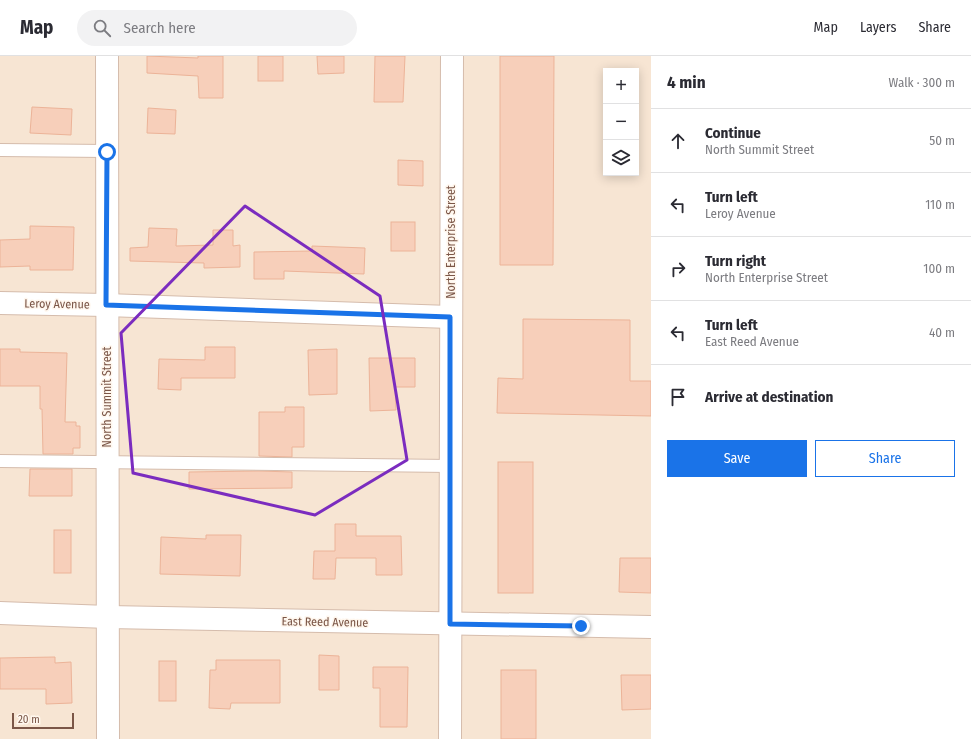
<!DOCTYPE html>
<html lang="en">
<head>
<meta charset="utf-8">
<style>
  body { margin:0; font-family:"Fira Sans Condensed",sans-serif; background:#f2f2f3; color:#2b2b33 }
  .controls { position:absolute; right:12px; top:12px; display:grid; overflow:hidden; border-radius:0px; box-shadow:0 2px 10px #0003 }
  .controls button { width:36px; height:36px; display:grid; place-items:center; padding:0; border:0; border-bottom:1px solid #e1e1e2; background:#fff; color:#2b2b33; font:20px sans-serif }
  .scale { position:absolute; left:12px; bottom:10px; width:62px; box-sizing:border-box; padding-left:4px; border:2px solid #7b5647; border-top:0; font-size:11px; line-height:14px; white-space:nowrap; color:#7b5647; -webkit-text-stroke:3px #fff7ee; paint-order:stroke }
  .stop { position:absolute; width:12px; height:12px; margin:-9px; border:3px solid #1a73e8; border-radius:50%; background:#fff }
  .stop.end { background:#1a73e8; border-color:#fff; box-shadow:0 1px 4px #0008 }
  .list { margin:0; padding:0; list-style:none }
  h2 { display:flex; justify-content:space-between; align-items:center; height:52px; margin:0; padding:0 16px; font-size:17px }
  h2 small { font-size:13px; font-weight:400; color:#7c7c81 }
  .list li { display:grid; grid-template-columns:26px 1fr auto; gap:12px; align-items:center; box-sizing:border-box; height:64px; padding:0 16px; border-top:1px solid #e1e1e2 }
  .list b { display:block; font-size:15px; white-space:nowrap }
  .list p { margin:0; font-size:13px; white-space:nowrap; color:#7c7c81 }
  .list em { font-size:13px; font-style:normal; color:#7c7c81 }
  .actions { display:flex; gap:8px; padding:12px 16px }
  .actions a { flex:1; padding:9px 0; border:1px solid #1a73e8; border-radius:0px; text-align:center; font-size:14px; color:#1a73e8 }
  .actions .main { background:#1a73e8; color:#fff }
  .icon { flex:none; width:22px; height:22px; fill:none; stroke:currentColor; stroke-width:2; stroke-linecap:round; stroke-linejoin:round }
  .map { position:relative; flex:none; width:651px; height:683px; overflow:hidden }
  header { display:flex; align-items:center; gap:24px; box-sizing:border-box; height:56px; padding:0 20px; background:#fff; border-bottom:1px solid #e1e1e2 }
  header strong { font-size:19px }
  nav { display:flex; gap:22px; margin-inline-start:auto; font-size:14px }
  .search { width:280px; height:36px; background:#f2f2f3; display:flex; align-items:center; gap:10px; box-sizing:border-box; padding:0 14px; border-radius:22px; color:#7c7c81; font-size:15px }
  main { display:flex }
  aside { flex:1; background:#fff }
  .map>svg:first-child { display:block }
  .residential { fill:#f7e5d3; fill-rule:evenodd }
  .building { fill:#f7cfba; stroke:#ecb398 }
  .lines { fill:none; stroke-linecap:round; stroke-linejoin:round }
  .service-casing { stroke:#d5bcac; stroke-width:14 }
  .minor-casing { stroke:#d5bcac; stroke-width:24 }
  .service { stroke:#fff; stroke-width:12 }
  .minor { stroke:#fff; stroke-width:22 }
  .route { stroke:#1a73e8; stroke-width:5 }
  .marked { fill:none; stroke:#7b2cbf; stroke-width:3; stroke-linejoin:round }
  .labels { text-anchor:middle; stroke-width:3; stroke-linejoin:round; paint-order:stroke }
  .street-label { font-size:12px; fill:#7b5647; stroke:#fff7ee }
</style>
</head>
<body>
<header>
<strong>Map</strong>
<div class="search"><svg class="icon" aria-label="search" viewBox="0 0 24 24"><circle cx="10" cy="10" r="6"/><path d="M15 15l6 6"/></svg>Search here</div>
<nav><a>Map</a><a>Layers</a><a>Share</a></nav>
</header>
<main>
<div class="map">
<svg width="651" height="683" viewBox="0 0 651 683">
  <rect width="100%" height="100%" fill="#fff3e5"/>
  <path class="residential" d="M0,0h651v683h-651zM606,15h30v102h-30z"/>
  <g class="building">
    <path d="M147,0l51,2v-2h25v42h-24l-1,-22 -51,-3z"/>
    <rect x="258" y="0" width="25" height="25"/>
    <path d="M317,0h27v17l-26,1z"/>
    <path d="M375,0h30l-2,46h-29z"/>
    <path d="M500,0h54l-1,209h-53z"/>
    <path d="M32,51l40,2 -1,26 -41,-2z"/>
    <path d="M148,52l28,2 -1,24 -28,-1z"/>
    <path d="M398,104l25,1v25l-25,-1z"/>
    <rect x="391" y="166" width="24" height="29"/>
    <path d="M30,170l44,1 -1,43h-43v-4l-30,1v-27l30,-1z"/>
    <path d="M149,172l28,1 -1,17 37,-1v-15h20v16l7,-1v22l-36,1v-5l-74,-2v-13l18,-1z"/>
    <path d="M312,190l53,2 -1,26 -80,-3v8h-30v-27l58,-1z"/>
    <path d="M523,263l107,1v61h21v35l-154,-3 1,-35 25,1z"/>
    <path d="M205,291h30v31h-54v12l-23,-1 1,-30 46,1z"/>
    <path d="M0,293h20v3l47,1 -2,69h11v4h4v22h-7v6h-30l-1,-45h-2v-23h-40z"/>
    <path d="M337,293v45l-28,1 -1,-45z"/>
    <path d="M369,302h46v29h-20l1,23 -26,1z"/>
    <path d="M285,351h19v40h-12v10l-33,-1v-44h26z"/>
    <rect x="498" y="406" width="35" height="131"/>
    <path d="M30,413h42v27h-43z"/>
    <path d="M259,415l33,1v16l-103,1v-17z"/>
    <path d="M335,468h21v12h45l1,39h-26v-17h-40l-1,21h-22l1,-28h21z"/>
    <rect x="54" y="474" width="17" height="43"/>
    <path d="M206,479h35l-1,41 -80,-2 1,-37 45,2z"/>
    <path d="M620,502h31v35l-32,-1z"/>
    <path d="M319,599l20,1v34h-20z"/>
    <path d="M55,601v6l16,-1 1,41 -26,1v-15h-46v-31z"/>
    <path d="M216,604h64v43h-49l-1,6 -21,-1 1,-38h6z"/>
    <rect x="159" y="605" width="17" height="40"/>
    <path d="M373,611h35l-1,60h-27v-39h-7z"/>
    <rect x="501" y="614" width="35" height="69"/>
    <path d="M621,619h30v34l-29,1z"/>
  </g>
  <g class="lines">
    <defs>
      <g id="service">
        <path d="M0,94l107,1"/>
        <path d="M0,405l450,5"/>
      </g>
      <g id="minor">
        <path d="M107,0l1,683"/>
        <path d="M0,247l106,2 344,12"/>
        <path d="M0,557l108,4 543,10"/>
        <path d="M450,683l2,-683"/>
      </g>
    </defs>
    <use href="#service" class="service-casing"/>
    <use href="#minor" class="minor-casing"/>
    <use href="#service" class="service"/>
    <use href="#minor" class="minor"/>
  </g>
  <g class="lines">
    <path class="route" d="M107,96l-1,153 344,12v307l131,2"/>
  </g>
  <path class="marked" d="M245,150l135,90 27,164 -92,55 -182,-42 -12,-140z"/>
  <g class="labels">
    <g class="street-label">
      <text transform="translate(451 186) rotate(-90)" y="4">North Enterprise Street</text>
      <text transform="translate(57 248) rotate(1)" y="4">Leroy Avenue</text>
      <text transform="translate(107 341) rotate(-90)" y="4">North Summit Street</text>
      <text transform="translate(325 566) rotate(1)" y="4">East Reed Avenue</text>
    </g>
  </g>
</svg>
<div class="controls">
<button>+</button>
<button>−</button>
<button><svg class="icon" aria-label="layers" viewBox="0 0 24 24"><path d="M12 4l9 5-9 5-9-5zM3 14l9 5 9-5"/></svg></button>
</div>
<div class="scale">20 m</div>
<div class="stop" style="left:107px;top:96px"></div>
<div class="stop end" style="left:581px;top:570px"></div>
</div>
<aside>
<h2>4 min<small>Walk · 300 m</small></h2>
<ul class="list">
<li><svg class="icon" aria-label="ahead" viewBox="0 0 24 24"><path d="M12 20V5M6 11l6-6 6 6"/></svg><div><b>Continue</b><p>North Summit Street</p></div><em>50 m</em></li>
<li><svg class="icon" aria-label="left" viewBox="0 0 24 24"><path d="M17 20v-9H6M10 6l-5 5 5 5"/></svg><div><b>Turn left</b><p>Leroy Avenue</p></div><em>110 m</em></li>
<li><svg class="icon" aria-label="right" viewBox="0 0 24 24"><path d="M7 20v-9h11M14 6l5 5-5 5"/></svg><div><b>Turn right</b><p>North Enterprise Street</p></div><em>100 m</em></li>
<li><svg class="icon" aria-label="left" viewBox="0 0 24 24"><path d="M17 20v-9H6M10 6l-5 5 5 5"/></svg><div><b>Turn left</b><p>East Reed Avenue</p></div><em>40 m</em></li>
<li><svg class="icon" aria-label="arrive" viewBox="0 0 24 24"><path d="M6 21V4h12l-3 4 3 4H6"/></svg><div><b>Arrive at destination</b></div></li>
</ul>
<div class="actions"><a class="main">Save</a><a>Share</a></div>
</aside>
</main>
</body>
</html>
